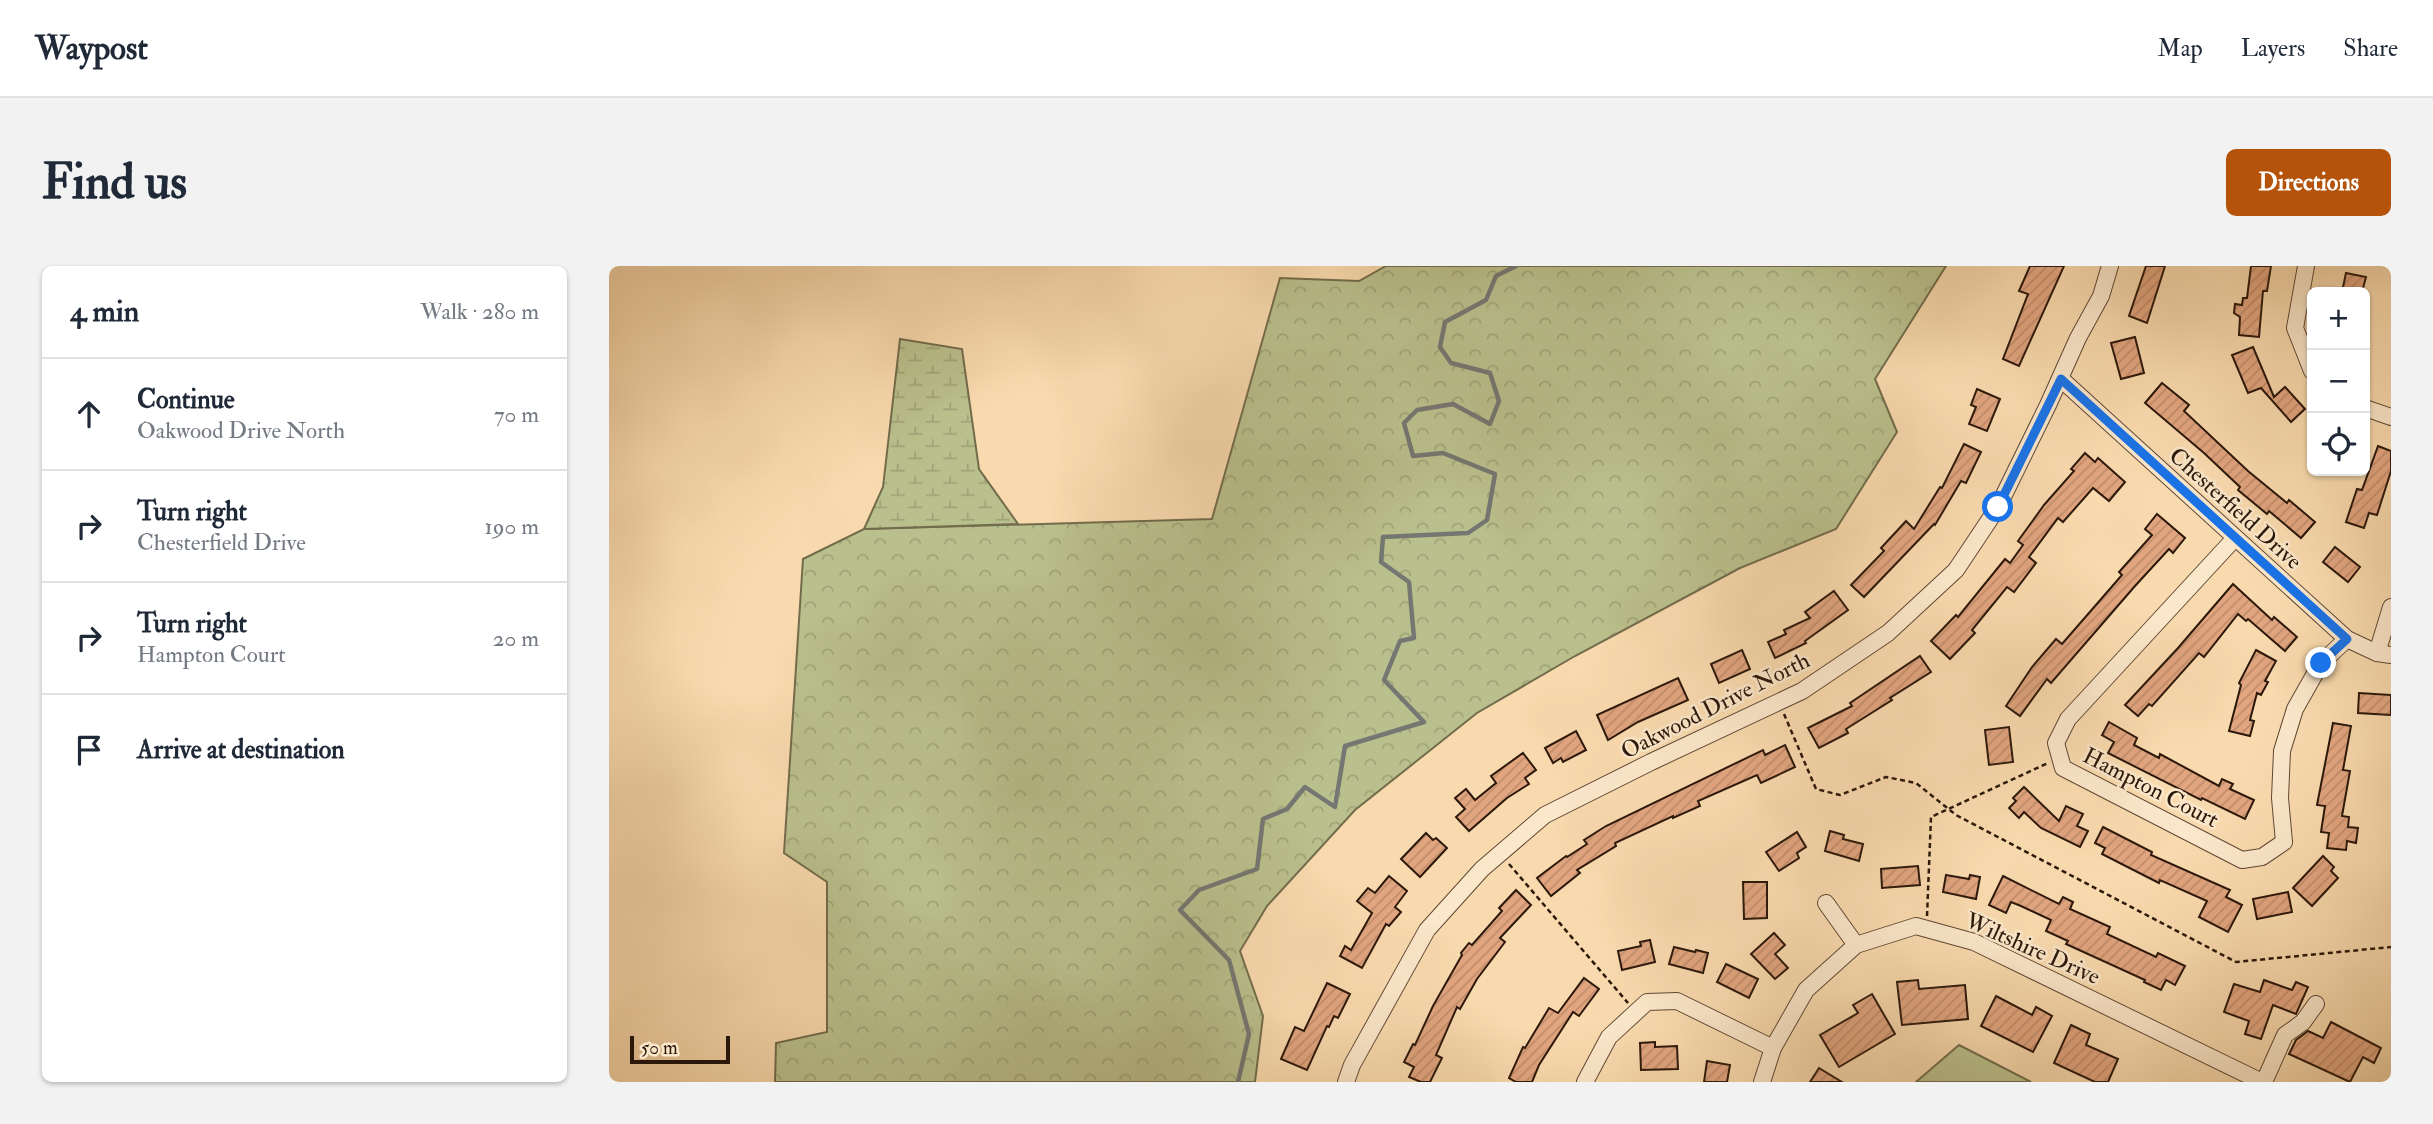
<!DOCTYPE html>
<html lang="en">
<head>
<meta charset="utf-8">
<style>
  body { margin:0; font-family:"IM FELL Double Pica",serif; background:#f2f2f3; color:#1f2937 }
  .controls { position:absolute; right:21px; top:21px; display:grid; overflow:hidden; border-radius:10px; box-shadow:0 2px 5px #0004 }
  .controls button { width:63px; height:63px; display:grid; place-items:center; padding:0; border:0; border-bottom:2px solid #e0e1e3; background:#fff; color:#1f2937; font:35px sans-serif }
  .scale { position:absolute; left:21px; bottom:18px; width:100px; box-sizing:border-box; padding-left:7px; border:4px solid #2c180b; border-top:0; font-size:19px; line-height:24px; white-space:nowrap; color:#2c180b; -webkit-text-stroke:5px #fbe7ca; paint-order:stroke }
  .stop { position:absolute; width:21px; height:21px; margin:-16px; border:5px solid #1a73e8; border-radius:50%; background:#fff }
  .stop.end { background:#1a73e8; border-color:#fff; box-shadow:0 2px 7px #0008 }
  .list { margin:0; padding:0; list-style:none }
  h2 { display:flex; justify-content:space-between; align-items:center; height:91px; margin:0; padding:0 28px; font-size:30px }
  h2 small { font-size:23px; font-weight:400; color:#747a83 }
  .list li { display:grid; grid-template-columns:46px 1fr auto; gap:21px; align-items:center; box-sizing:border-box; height:112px; padding:0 28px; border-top:2px solid #e0e1e3 }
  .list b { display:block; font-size:26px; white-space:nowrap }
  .list p { margin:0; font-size:23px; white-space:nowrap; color:#747a83 }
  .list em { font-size:23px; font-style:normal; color:#747a83 }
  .icon { flex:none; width:38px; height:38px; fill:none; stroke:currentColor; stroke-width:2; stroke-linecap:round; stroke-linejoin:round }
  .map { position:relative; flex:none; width:1782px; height:816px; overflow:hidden; border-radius:10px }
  header { display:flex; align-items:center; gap:42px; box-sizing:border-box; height:98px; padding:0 35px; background:#fff; border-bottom:2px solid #e0e1e3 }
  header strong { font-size:33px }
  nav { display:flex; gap:38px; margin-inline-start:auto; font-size:24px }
  .intro { display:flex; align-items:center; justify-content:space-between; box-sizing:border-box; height:168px; padding:0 42px }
  h1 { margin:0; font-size:49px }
  .button { padding:18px 32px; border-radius:10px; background:#b45309; color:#fff; font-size:24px; font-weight:700 }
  main { display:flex; gap:42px; padding:0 42px }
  aside { flex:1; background:#fff; border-radius:10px; box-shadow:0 2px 5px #0004 }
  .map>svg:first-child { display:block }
  .grass { fill:#bac08d; stroke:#736c4c; stroke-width:2 }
  .forest { fill:url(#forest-crowns); stroke:#736c4c; stroke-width:2 }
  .wetland { fill:url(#wetland-marsh); stroke:#736c4c; stroke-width:2 }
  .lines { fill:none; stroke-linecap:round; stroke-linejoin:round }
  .stream { stroke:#747772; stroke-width:4.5 }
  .building { fill:url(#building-hatch); stroke:#2c180b; stroke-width:2 }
  .minor-casing { stroke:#5f4834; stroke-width:18 }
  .path { stroke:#2c180b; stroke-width:2.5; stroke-dasharray:5 3.5; stroke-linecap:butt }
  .minor { stroke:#fbe7ca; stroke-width:16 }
  .route { stroke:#1a73e8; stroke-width:9 }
  .labels { text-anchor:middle; stroke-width:5; stroke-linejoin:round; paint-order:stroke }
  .street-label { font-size:23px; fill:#2c180b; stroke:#fbe7ca }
</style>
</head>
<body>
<header>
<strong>Waypost</strong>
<nav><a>Map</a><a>Layers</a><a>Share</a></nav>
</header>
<div class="intro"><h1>Find us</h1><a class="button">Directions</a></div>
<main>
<aside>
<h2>4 min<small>Walk · 280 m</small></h2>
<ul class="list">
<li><svg class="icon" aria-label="ahead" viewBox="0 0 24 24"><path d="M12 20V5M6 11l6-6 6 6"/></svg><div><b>Continue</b><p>Oakwood Drive North</p></div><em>70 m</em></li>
<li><svg class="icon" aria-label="right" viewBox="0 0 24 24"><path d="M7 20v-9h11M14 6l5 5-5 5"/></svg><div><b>Turn right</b><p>Chesterfield Drive</p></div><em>190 m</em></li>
<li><svg class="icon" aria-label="right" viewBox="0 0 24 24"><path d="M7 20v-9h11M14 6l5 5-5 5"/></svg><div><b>Turn right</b><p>Hampton Court</p></div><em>20 m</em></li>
<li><svg class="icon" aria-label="arrive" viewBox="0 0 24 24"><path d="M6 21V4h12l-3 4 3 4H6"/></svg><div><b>Arrive at destination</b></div></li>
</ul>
</aside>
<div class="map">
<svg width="1782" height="816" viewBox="0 0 1782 816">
  <defs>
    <pattern id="forest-crowns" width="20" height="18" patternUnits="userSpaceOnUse" patternTransform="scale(1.75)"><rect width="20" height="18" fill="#bac08d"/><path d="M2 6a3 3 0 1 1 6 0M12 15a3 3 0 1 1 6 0" fill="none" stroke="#a0a478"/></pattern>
    <pattern id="wetland-marsh" width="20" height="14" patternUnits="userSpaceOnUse" patternTransform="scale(1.75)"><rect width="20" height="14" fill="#bac08d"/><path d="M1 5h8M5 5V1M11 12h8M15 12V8" fill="none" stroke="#a0a478"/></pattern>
    <pattern id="building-hatch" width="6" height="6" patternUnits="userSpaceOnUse" patternTransform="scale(1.75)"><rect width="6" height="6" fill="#e1a57f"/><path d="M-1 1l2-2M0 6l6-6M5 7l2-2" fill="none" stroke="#c18d6c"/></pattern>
  </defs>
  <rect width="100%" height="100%" fill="#f9daae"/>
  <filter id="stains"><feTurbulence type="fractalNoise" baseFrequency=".00286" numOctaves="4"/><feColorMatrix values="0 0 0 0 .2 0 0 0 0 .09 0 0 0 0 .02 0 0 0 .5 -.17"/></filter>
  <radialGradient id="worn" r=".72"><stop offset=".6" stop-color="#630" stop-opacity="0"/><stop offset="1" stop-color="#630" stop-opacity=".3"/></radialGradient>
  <path class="grass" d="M1350,779l72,37h-115z"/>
  <path class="forest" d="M777,0h560l-71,113 22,53 -61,97 -96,39 -165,88 -98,57 -122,97 -88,96 -27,45 23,65 -8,66h-480l1,-39 51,-11v-150l-43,-29 19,-294 61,-30 348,-10 68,-241 79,3z"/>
  <path class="wetland" d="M291,73l62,10 17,120 39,55 -154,5 19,-42z"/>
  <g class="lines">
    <path class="stream" d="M629,816l11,-48 -20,-74 -49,-50 19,-20 58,-21 6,-50 24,-10 18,-22 30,20 10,-61 79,-24 -40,-42 16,-39 14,-3 -5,-56 -28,-20 2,-25 85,-4 19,-13 8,-46 -52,-21 -30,3 -9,-33 13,-13 36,-6 37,20 9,-23 -9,-28 -39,-10 -11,-16 5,-25 41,-22 10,-24 20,-10"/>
  </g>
  <g class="building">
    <path d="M1421,0h34l-45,100 -16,-7 25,-65 -9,-3z"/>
    <path d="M1537,0h19l-18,57 -18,-7z"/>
    <path d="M1642,0h20l-4,25h-4l-4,46 -20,-2 1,-18 -6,-4 1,-9 7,1 1,-7h4z"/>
    <path d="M1737,7l20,4 -4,15h-20z"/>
    <path d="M1526,71l9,36 -23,6 -10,-36z"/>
    <path d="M1644,81l21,50 11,-10 20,22 -14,13 -30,-34 -13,5 -16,-38z"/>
    <path d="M1553,117l27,22 -5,6 64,60 39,32 2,-3 26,22 -14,16 -32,-27 -2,3 -29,-24 2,-3 -36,-34 -59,-50z"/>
    <path d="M1368,123l23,10 -13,32 -18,-7 7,-17 -5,-2z"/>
    <path d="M1355,178l17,8 -15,31 -5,-2 -26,44 -1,-1 -70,73 -13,-12 33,-34 -3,-3 25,-27 8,8 26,-42 2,1z"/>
    <path d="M1769,180l13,5v20l-14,44 -8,-2 -5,15 -18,-6 11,-33 5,1z"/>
    <path d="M1476,187l10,9 3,-4 27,24 -16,19 -16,-13 -30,34 -5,-4 -29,39 7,6 -22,29 -7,-5 -35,43 3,3 -25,26 -19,-18 25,-26 2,2 47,-58 5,4 13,-18 -5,-4 26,-36 30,-34 -3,-2z"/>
    <path d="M1548,248l28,24 -12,15 -4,-4 -34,37 -84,97 -4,-4 -27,37 -14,-10 26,-39 24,-28 6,5 60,-69 -3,-3 33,-37 -7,-6z"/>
    <path d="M1726,281l25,20 -12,15 -25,-20z"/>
    <path d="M1624,318l39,36 2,-3 23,20 -12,14 -37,-32 -2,2 -8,-7 -34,43 -5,-4 -47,53 -3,-2 -11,12 -13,-11 53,-57z"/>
    <path d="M1225,325l14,19 -43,31 1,2 -31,15 -7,-16 18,-8 -2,-4 26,-12 -5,-6z"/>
    <path d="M1133,384l8,19 -31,14 -8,-19z"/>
    <path d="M1647,384l20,11 -11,20 3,1 -7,13 -4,-2 -7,27 4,1 -4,15 -21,-5 12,-46 -2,-2z"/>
    <path d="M1311,390l11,16 -41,26 2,2 -46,29 2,4 -29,15 -11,-20 44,-22 -2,-3z"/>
    <path d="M1069,412l10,22 -50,22 -30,18 -11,-25z"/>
    <path d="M1750,427l32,2v20l-33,-2z"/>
    <path d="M1500,456l28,16 -3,7 25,13 1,-4 59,32 3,-7 11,5 -3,5 24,11 -9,19 -43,-21 -1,2 -93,-47 6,-11 -12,-7z"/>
    <path d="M1724,457l18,3 -8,44 7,1 -8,45 7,1 -1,10 10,1 -2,15 -9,-2 -1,9 -19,-2 2,-15 -8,-1 4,-26 -8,-1z"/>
    <path d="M1400,461l4,35 -24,3 -4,-35z"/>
    <path d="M967,465l10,19 -23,12 -2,-4 -8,5 -8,-15z"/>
    <path d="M1176,479l10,22 -34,16 -4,-8 -59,26 2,5 -27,12v-2l-58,27 1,3 -39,24 3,3 -29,23 -14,-18 29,-22 1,1 20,-13 -3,-4 22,-14 157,-76 2,5z"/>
    <path d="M914,487l13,17 -11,8 4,6 -22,14 -38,33 -13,-14 9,-8 -10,-11 11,-9 9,11 21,-17 -5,-7z"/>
    <path d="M1415,521l35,34 7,-15 17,8 -6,12 11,5 -8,16 -39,-19 -17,-16 -5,6 -10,-10 7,-7 -3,-3z"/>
    <path d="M1494,561l49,25 -1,3 79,35 -4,7 16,8 -14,27 -29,-15 8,-16 -47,-21 -1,3 -57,-29 3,-6 -10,-5z"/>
    <path d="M1221,565l14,4 -1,4 20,5 -4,17 -34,-10z"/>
    <path d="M1188,566l9,15 -9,6 2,5 -20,13 -13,-19z"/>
    <path d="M817,567l7,7 3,-2 11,10 -27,29 -19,-18z"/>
    <path d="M1714,590l11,11 -3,4 7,7 -26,28 -19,-18z"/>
    <path d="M1309,600l2,19 -38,3 -1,-19z"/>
    <path d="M1337,609l23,4 1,-4 10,2 -4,22 -33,-7z"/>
    <path d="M780,610l18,15 -12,16 6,5 -12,14 -3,-2 -24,44 -22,-12 5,-10 6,4 21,-37 -15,-12 11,-13 7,5z"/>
    <path d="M1394,610l56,28 4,-7 10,5 -3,7 40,18 -3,7 49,23 2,-4 27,13 -10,19 -9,-5 -5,10 -17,-8 1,-2 -79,-36 2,-3 -22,-10 5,-11 -30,-14 -10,-4 -5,11 -17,-8z"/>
    <path d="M1134,616h24v36l-23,1z"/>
    <path d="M907,624l15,15 -31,33 5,4 -28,37 -17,30 -3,-2 -21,48 6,3 -12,24h-9l-12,-5 5,-10 -10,-5 9,-18 2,1 18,-39 29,-51 -1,-2 8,-10 3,2 30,-34 -3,-3z"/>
    <path d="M1679,626l4,20 -35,7 -4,-20z"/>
    <path d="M1165,667l11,12 -10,9 13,14 -13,11 -24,-25z"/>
    <path d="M1041,674l5,22 -33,8 -4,-19 23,-5 -1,-4z"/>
    <path d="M1065,681l21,5 1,-2 12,3 -5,20 -34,-9z"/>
    <path d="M1117,698l32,15 -9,19 -32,-16z"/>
    <path d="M975,712l15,11 -20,27 -6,-4 -34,53 -7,17h-16l-7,-4 14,-31 2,1 24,-40 9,5z"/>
    <path d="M1309,714l1,9 46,-4 3,34 -66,6 -5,-43z"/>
    <path d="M1655,714l28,10 4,-8 12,5 -12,27 -23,-9 -12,34 -16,-5 4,-13 -25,-9 10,-28 26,8z"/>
    <path d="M718,717l23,11 -12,24 -4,-2 -5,11 -2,-1 -20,44 -26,-11 14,-32 9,4z"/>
    <path d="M1263,728l23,40 -56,33 -19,-32 38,-22 -5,-8z"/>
    <path d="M1387,730l36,19 4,-8 16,9 -19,36 -52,-26z"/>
    <path d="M1722,756l50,26 -7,15 -11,-6 -13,25 -61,-28 7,-14 12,-9 15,7z"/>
    <path d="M1462,759l19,9 -4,11 32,14 -10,23h-13l-41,-19z"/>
    <path d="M1046,776v5l22,-1 1,23 -37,1 -1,-27z"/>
    <path d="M1098,795l23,4 -3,17h-23z"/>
    <path d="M1210,802l23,14h-32z"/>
  </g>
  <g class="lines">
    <defs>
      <g id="minor">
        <path d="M1697,0l-11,62 17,43"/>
        <path d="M1452,113l286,260 30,14 14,2"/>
        <path d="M1756,142l26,9"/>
        <path d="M1626,272l-167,181 -12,24 7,25 179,92 20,-3 22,-15 -4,-44 2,-47 13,-42 26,-46 26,-24"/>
        <path d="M1768,387l14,-46"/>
        <path d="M1217,637l30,42"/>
        <path d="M737,816l6,-17 75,-135 55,-61 63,-54 106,-53 151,-71 86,-58 68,-63 42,-63 50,-102 30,-67 23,-42 9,-30"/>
        <path d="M976,816l24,-45 38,-35 30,-1 96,47"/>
        <path d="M1153,816l11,-34 33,-58 50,-45 60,-19 58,16 288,140"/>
        <path d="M1655,816l21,-47 18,-13 13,-18"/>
      </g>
    </defs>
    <use href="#minor" class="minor-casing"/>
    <g class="path">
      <path d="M1175,448l32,75 24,6 46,-18 30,6 40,32 280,147 155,-15"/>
      <path d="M900,598l119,139"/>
      <path d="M1318,650l4,-99 117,-54"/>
    </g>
    <use href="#minor" class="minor"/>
  </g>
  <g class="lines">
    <path class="route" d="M1389,241l63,-128 286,260 -26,24"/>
  </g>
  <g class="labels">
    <g class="street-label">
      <text transform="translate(1627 242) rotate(42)" y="8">Chesterfield Drive</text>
      <text transform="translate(1106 439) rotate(-27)" y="8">Oakwood Drive North</text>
      <text transform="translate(1542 521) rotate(27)" y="8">Hampton Court</text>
      <text transform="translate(1424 682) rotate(24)" y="8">Wiltshire Drive</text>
    </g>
  </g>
  <rect width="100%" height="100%" filter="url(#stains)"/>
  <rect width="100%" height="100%" fill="url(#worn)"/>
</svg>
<div class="controls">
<button>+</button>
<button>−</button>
<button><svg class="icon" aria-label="locate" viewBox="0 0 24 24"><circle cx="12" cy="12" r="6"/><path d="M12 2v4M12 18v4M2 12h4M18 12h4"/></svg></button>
</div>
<div class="scale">50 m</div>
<div class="stop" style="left:1389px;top:241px"></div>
<div class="stop end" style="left:1712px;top:397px"></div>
</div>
</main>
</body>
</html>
